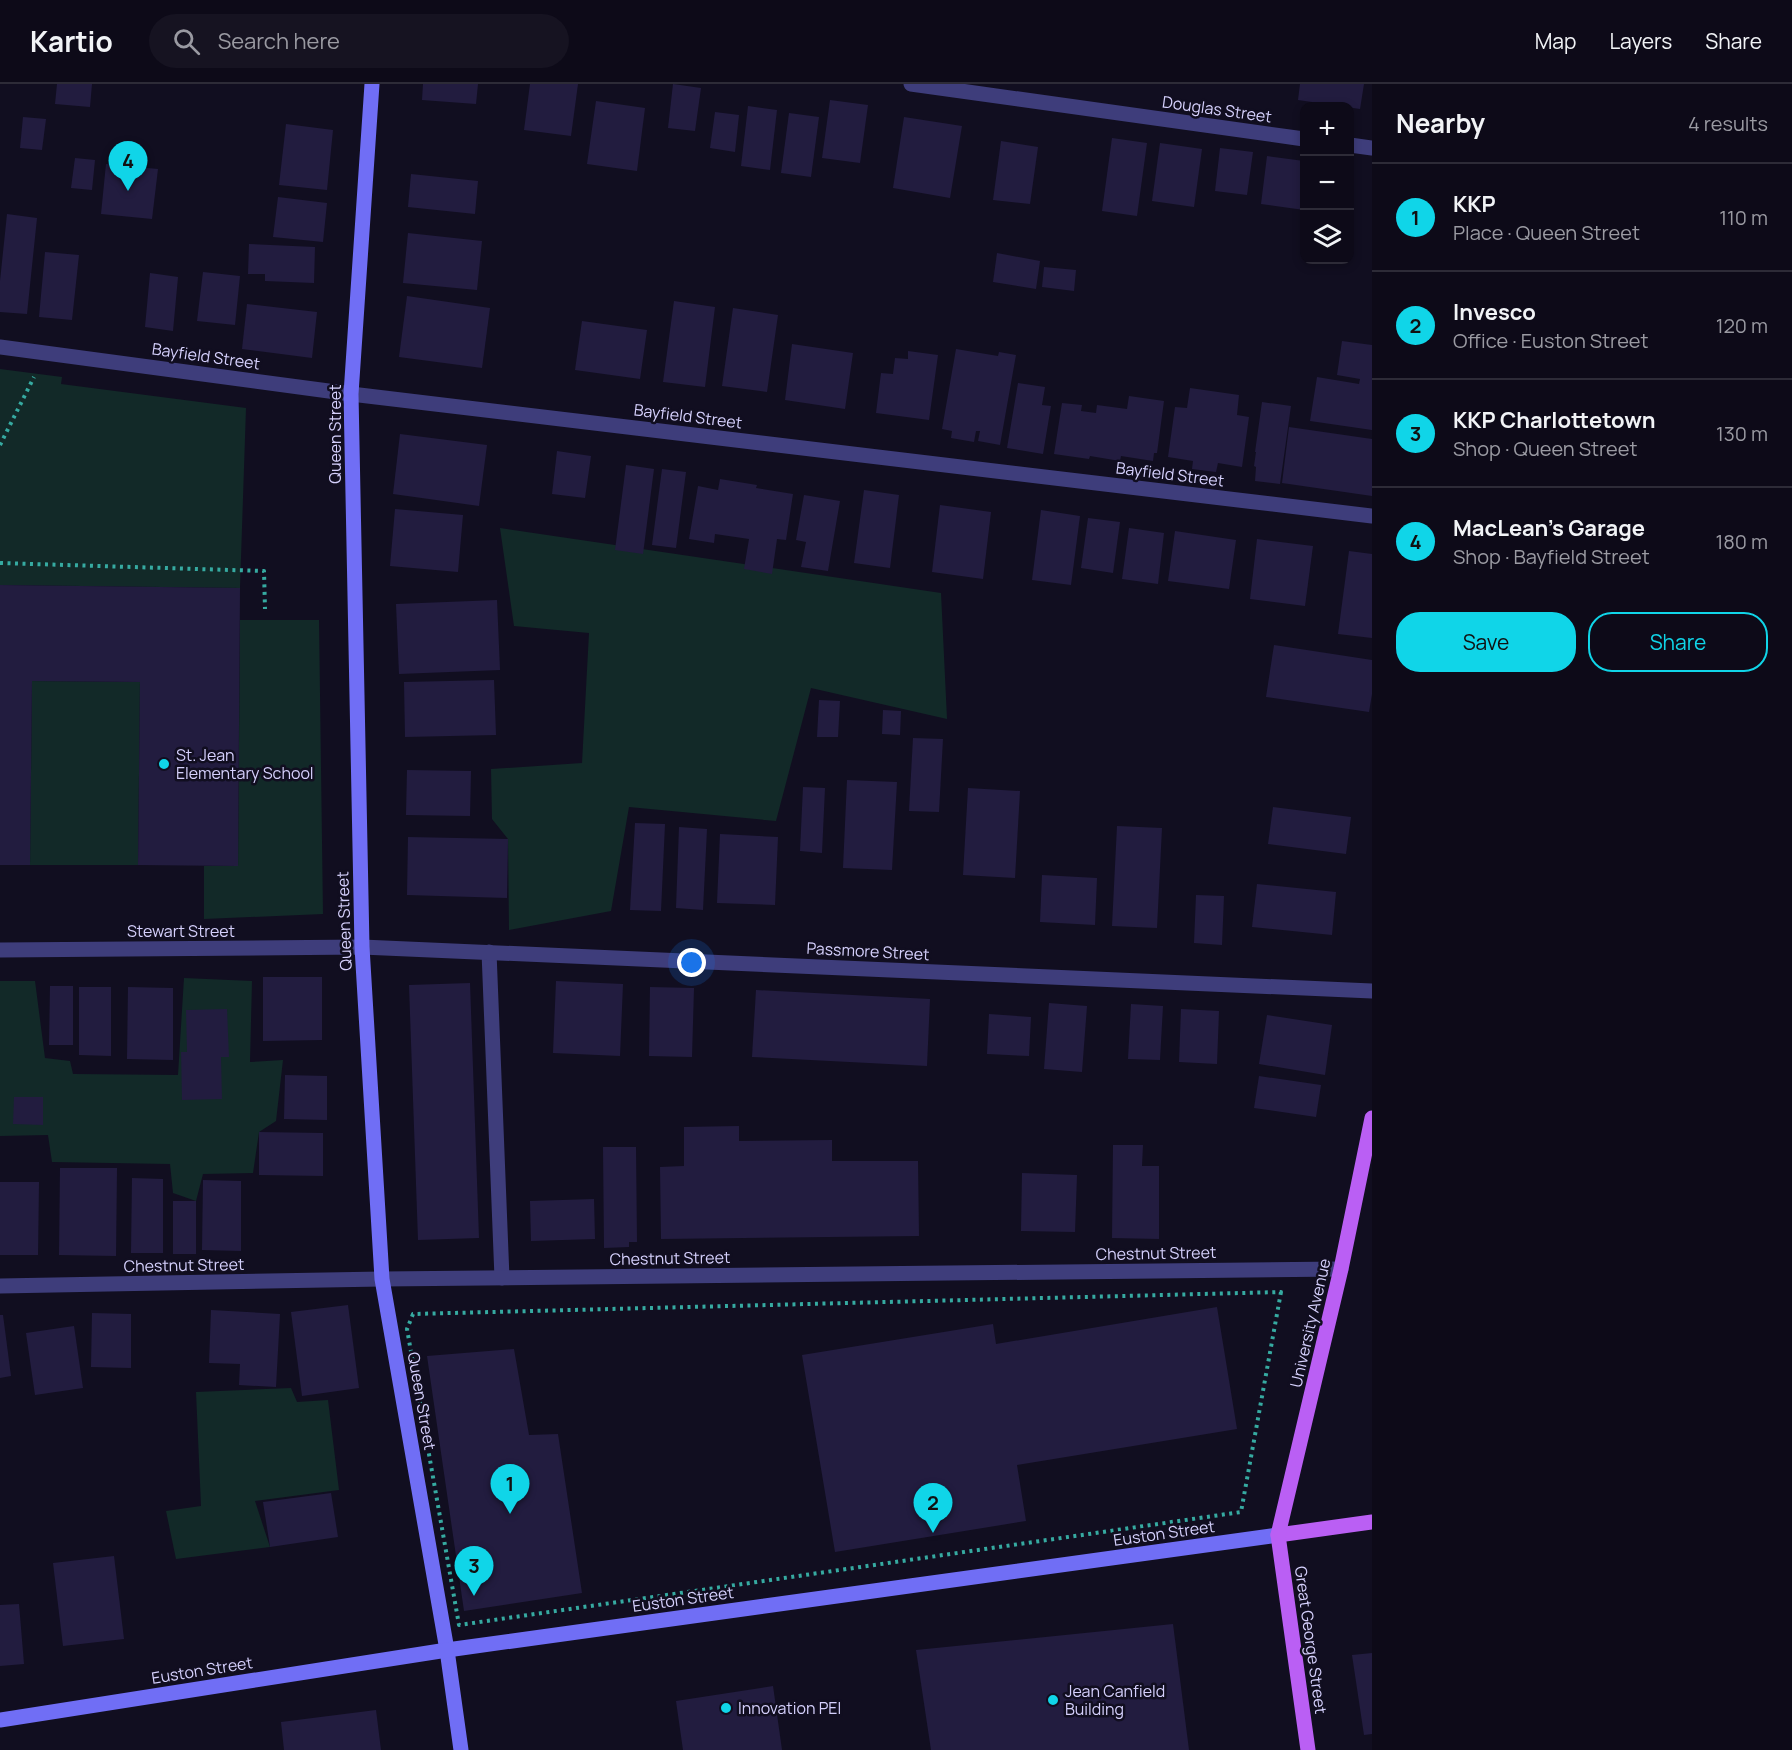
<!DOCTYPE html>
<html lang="en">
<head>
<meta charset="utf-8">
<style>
  body { margin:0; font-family:Manrope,sans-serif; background:#161321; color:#f1f3f6 }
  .controls { position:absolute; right:18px; top:18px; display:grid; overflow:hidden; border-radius:12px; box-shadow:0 3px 9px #0003 }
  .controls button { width:54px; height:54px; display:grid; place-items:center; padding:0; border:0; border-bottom:2px solid #2d2b37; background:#0d0a18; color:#f1f3f6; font:30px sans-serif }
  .you { position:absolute; left:692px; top:879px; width:21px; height:21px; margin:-15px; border:4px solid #fff; border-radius:50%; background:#1a73e8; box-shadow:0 0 0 9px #1a73e833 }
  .badge { display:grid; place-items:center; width:39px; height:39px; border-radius:50%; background:#10d5e8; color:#111; font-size:20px; font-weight:700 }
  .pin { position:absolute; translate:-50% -50px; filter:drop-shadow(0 2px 3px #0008) }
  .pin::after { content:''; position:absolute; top:32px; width:21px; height:18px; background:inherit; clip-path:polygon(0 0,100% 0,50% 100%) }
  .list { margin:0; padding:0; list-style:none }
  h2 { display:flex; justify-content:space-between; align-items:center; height:78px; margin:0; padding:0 24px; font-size:26px }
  h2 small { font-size:20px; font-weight:400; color:#9a9aa2 }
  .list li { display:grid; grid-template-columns:39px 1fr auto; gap:18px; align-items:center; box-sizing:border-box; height:108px; padding:0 24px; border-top:2px solid #2d2b37 }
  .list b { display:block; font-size:22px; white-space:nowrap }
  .list p { margin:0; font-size:20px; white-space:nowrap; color:#9a9aa2 }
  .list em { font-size:20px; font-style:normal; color:#9a9aa2 }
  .actions { display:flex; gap:12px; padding:18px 24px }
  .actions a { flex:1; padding:14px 0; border:2px solid #10d5e8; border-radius:24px; text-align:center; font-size:21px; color:#10d5e8 }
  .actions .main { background:#10d5e8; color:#111 }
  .icon { flex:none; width:33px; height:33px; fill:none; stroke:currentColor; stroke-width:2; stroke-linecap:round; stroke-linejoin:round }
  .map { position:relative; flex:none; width:1372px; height:1666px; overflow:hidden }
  header { display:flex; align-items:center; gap:36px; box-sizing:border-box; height:84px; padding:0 30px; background:#0d0a18; border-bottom:2px solid #2d2b37 }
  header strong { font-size:28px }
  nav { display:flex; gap:33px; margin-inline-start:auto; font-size:21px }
  .search { width:420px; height:54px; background:#161321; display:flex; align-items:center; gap:15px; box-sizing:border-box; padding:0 21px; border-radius:33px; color:#9a9aa2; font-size:22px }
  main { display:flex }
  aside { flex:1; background:#0d0a18 }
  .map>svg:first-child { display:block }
  .green { fill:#122928 }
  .building { fill:#221c3f }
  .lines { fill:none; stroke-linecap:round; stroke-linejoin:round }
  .path { stroke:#36aaa1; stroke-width:4; stroke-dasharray:3 4.5; stroke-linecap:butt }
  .lane { stroke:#3e3d7b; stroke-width:15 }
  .street { stroke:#3e3d7b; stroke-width:15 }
  .secondary { stroke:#706ef5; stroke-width:15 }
  .primary { stroke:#ba5ff4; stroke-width:15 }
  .poi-dot { fill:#10d5e8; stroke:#110e20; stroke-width:2 }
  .labels { text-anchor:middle; stroke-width:5; stroke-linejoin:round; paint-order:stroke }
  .street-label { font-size:16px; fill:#d5d0fc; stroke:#110e20 }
  .poi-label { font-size:16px; fill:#d5d0fc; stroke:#110e20; text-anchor:start }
</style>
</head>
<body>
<header>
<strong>Kartio</strong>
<div class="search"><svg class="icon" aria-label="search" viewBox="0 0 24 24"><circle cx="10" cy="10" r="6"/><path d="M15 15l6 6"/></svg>Search here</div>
<nav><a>Map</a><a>Layers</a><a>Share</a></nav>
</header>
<main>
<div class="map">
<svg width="1372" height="1666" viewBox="0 0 1372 1666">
  <rect width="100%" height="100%" fill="#110e20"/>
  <g class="green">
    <path d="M0,285l62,8 -1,7 185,24 -6,180 -240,-3z"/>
    <path d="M500,444l441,65 6,126 -136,-31 -35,133 -147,-14 -18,104 -102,19 -1,-91 -16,-20 -1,-50 91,-6 7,-130 -75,-7z"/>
    <path d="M240,536h79l4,294 -119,5v-53h34z"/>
    <path d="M32,597l108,1 -2,183h-108z"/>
    <path d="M184,894l68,3 -2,81 33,-2 -7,61 -17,11 -6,41 -50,1 -7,27 -23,-8 -3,-29 -118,-2 -4,-27 -48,1v-155h35l10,77 25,3 3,13 105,1z"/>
    <path d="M291,1304l6,14 31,-2 11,90 -84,11 15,46 -94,12 -10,-48 35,-5 -5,-114z"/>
  </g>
  <g class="building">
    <path d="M57,0h35l-2,23 -35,-3z"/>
    <path d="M423,0h55l-2,20 -54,-4z"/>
    <path d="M530,0h48l-7,52 -47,-6z"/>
    <path d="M673,0l28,4 -6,43 -27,-3z"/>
    <path d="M1300,0h64l-4,25 -62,-9z"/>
    <path d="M830,16l38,5 -8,58 -38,-5z"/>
    <path d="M596,17l49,7 -8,63 -50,-7z"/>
    <path d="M748,22l29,4 -7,60 -29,-4z"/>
    <path d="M715,28l24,3 -4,37 -25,-4z"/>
    <path d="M789,29l30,4 -8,60 -30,-4z"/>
    <path d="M23,33l23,2 -4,31 -22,-2z"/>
    <path d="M904,33l58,9 -12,72 -57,-10z"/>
    <path d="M286,40l47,6 -6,60 -48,-5z"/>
    <path d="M1112,54l35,5 -10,73 -35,-5z"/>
    <path d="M1001,57l37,6 -8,57 -37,-4z"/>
    <path d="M1160,59l42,6 -8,58 -42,-6z"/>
    <path d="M1220,64l33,4 -6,43 -32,-4z"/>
    <path d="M1267,72l37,5v49l-43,-6z"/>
    <path d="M75,74l20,2 -3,30 -21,-2z"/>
    <path d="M106,80l52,5 -6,50 -51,-5z"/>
    <path d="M411,90l67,7 -3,33 -67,-7z"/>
    <path d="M278,113l49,6 -4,39 -50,-5z"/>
    <path d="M7,130l30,4 -10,96 -27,-2v-31z"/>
    <path d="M408,149l74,8 -5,49 -74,-7z"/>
    <path d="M249,160l66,3 -1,36 -49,-2v-7h-17z"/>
    <path d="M45,168l34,3 -7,65 -33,-3z"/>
    <path d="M997,169l43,8 -4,28 -43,-7z"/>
    <path d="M1044,183l32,3 -2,21 -32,-4z"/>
    <path d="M203,188l37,4 -5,49 -38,-4z"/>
    <path d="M150,189l28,4 -5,54 -28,-4z"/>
    <path d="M407,212l83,12 -8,60 -83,-11z"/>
    <path d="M674,217l41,6 -10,80 -42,-5z"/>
    <path d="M247,220l70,8 -5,46 -70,-9z"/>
    <path d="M733,224l45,7 -11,77 -45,-6z"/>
    <path d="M582,237l65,9 -7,49 -65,-9z"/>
    <path d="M1342,257l30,4v85l-62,-9 7,-44 42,7 1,-5 -23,-4z"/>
    <path d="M792,260l61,9 -8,56 -60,-9z"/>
    <path d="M956,265l42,7 1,-4 17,3 -16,90 -22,-4 2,-10h-4l-2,11 -23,-4 1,-7 -10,-2z"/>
    <path d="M908,267l30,4 -9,65 -53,-7 5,-40 12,1 2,-16 13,1z"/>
    <path d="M1018,299l27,4 -3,18 9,1 -8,48 -36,-6z"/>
    <path d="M1190,304l49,7 -2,20 12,2 -7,50 -24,-4 -2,9 -24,-3 1,-8 -25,-4 7,-50 12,1z"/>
    <path d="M1129,312l35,5 -7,52h-3l-1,8 -32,-5 -1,5 -30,-5 -1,3 -35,-5 8,-51 20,2 -1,6 15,2 1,-8 30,4z"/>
    <path d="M1262,318l29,4 -11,78 -25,-3 1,-14 -2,-1 2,-14h-1z"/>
    <path d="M1289,343l83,12v57l-90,-13z"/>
    <path d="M400,350l87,11 -8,61 -86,-12z"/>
    <path d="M557,367l34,5 -6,42 -33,-4z"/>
    <path d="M626,381l28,4 -11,85 -28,-4z"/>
    <path d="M662,385l24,3 -10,76 -24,-3z"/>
    <path d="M720,395l37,6 -1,3 37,6 -7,46 -9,-1 -5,35 -28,-5 5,-30 -34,-5 -1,9 -25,-4 9,-53 20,4z"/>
    <path d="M864,406l35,5 -9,73 -36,-5z"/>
    <path d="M804,411l36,6 -12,70 -27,-4 5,-25 -10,-2z"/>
    <path d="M940,421l51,7 -8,67 -51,-7z"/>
    <path d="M395,425l68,6 -5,57 -68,-6z"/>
    <path d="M1041,426l39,6 -9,69 -39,-5z"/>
    <path d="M1088,434l32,4 -7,51 -32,-5z"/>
    <path d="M1129,444l35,5 -6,51 -36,-5z"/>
    <path d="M1175,447l61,9 -7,49 -61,-8z"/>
    <path d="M1257,455l56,7 -8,60 -55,-7z"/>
    <path d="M1349,467l23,3v84l-34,-4z"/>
    <path d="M0,501l240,3 -2,278 -100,-1 2,-183 -108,-1 -2,184h-30z"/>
    <path d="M497,516l3,70 -101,4 -3,-70z"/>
    <path d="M1274,561l98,15v34l-3,18 -103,-15z"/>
    <path d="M494,596l2,55 -91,2 -1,-55z"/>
    <path d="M819,616l21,1 -2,36h-21z"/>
    <path d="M883,626l18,1 -1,24 -18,-1z"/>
    <path d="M913,654l30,1 -4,73 -30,-1z"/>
    <path d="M407,686l64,1 -1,45 -64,-1z"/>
    <path d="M847,696l50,2 -5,88 -49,-2z"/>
    <path d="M803,703l22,1 -3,65 -22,-2z"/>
    <path d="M968,704l52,3 -5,87 -52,-3z"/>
    <path d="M1273,723l78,10 -5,37 -78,-10z"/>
    <path d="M635,739l30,1 -4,87 -31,-1z"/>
    <path d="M1117,742l45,2 -5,100 -45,-2z"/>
    <path d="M679,743l28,2 -4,81 -27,-2z"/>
    <path d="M720,750l58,3 -3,68 -58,-2z"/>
    <path d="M408,753l100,2 -1,59 -100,-3z"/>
    <path d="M1042,791l55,3 -2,47 -55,-3z"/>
    <path d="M1257,800l79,8 -4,43 -80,-8z"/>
    <path d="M1196,811l28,1 -2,49 -28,-2z"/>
    <path d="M263,893h59v63l-59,1z"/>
    <path d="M556,897l67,3 -3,72 -67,-3z"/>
    <path d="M470,899l9,255 -61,2 -9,-255z"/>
    <path d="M50,902h23v59h-24z"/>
    <path d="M79,903h32v69l-32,-1z"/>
    <path d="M128,903l45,1v72l-46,-1z"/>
    <path d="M650,903l44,1 -2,69 -43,-1z"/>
    <path d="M756,906l174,9 -3,67 -175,-9z"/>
    <path d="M1049,919l38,3 -5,66 -38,-3z"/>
    <path d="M1131,920l32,2 -3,54 -32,-1z"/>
    <path d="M227,925l2,48h-8l1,42 -40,1 -1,-48h6l-1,-42z"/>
    <path d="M1181,925l38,2 -2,53 -38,-2z"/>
    <path d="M989,930l42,3 -2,39 -42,-2z"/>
    <path d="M1267,931l65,10 -7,50 -66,-11z"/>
    <path d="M285,991l42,1v44l-43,-1z"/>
    <path d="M1259,992l62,9 -5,32 -62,-9z"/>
    <path d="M14,1013h29v28l-30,-1z"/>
    <path d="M739,1042v15l93,-1v21h86l1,75 -258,3 -1,-72 24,-1v-39z"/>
    <path d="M259,1048l64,1v43l-64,-1z"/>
    <path d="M1113,1061h30l-1,21h17v73l-47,-1z"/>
    <path d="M603,1063h33l1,95h-8v5l-25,1z"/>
    <path d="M60,1084h57l-1,88 -57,-1z"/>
    <path d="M1022,1089l55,2 -2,57 -54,-1z"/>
    <path d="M132,1094l31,1v74h-32z"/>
    <path d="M203,1096l38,1v70l-39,-1z"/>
    <path d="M0,1098h39l-1,73h-38z"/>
    <path d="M594,1115l1,40 -64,2 -1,-40z"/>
    <rect x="173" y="1117" width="23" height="53"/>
    <path d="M348,1221l11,83 -57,8 -11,-84z"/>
    <path d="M1217,1223l20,122 -220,36 9,56 -191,31 -33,-197 191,-31 3,20z"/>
    <path d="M211,1226l69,4 -4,73 -37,-2 1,-21 -31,-1z"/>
    <path d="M92,1229l39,1v54l-40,-1z"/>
    <path d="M0,1231h3l8,61 -11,2z"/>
    <path d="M74,1242l9,62 -48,7 -9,-62z"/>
    <path d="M514,1265l15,86 29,-1 24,159 -118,18 -37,-255z"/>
    <path d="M331,1409l7,44 -68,10 -7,-45z"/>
    <path d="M114,1472l10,83 -61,7 -10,-83z"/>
    <path d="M19,1520l5,60 -24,2v-61z"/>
    <path d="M1173,1540l16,126h-258l-15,-100z"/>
    <path d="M1372,1569v81l-8,1 -12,-80z"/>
    <path d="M773,1602l9,64h-99l-7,-49z"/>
    <path d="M376,1626l5,40h-97l-3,-28z"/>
  </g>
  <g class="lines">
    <g class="path">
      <path d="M0,361l34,-68"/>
      <path d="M0,479l264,8 1,38"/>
      <path d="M1281,1208l-40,220 -782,113 -52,-296 6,-15z"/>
    </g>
    <path class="lane" d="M489,868l13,326"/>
    <g class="street">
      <path d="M911,0l393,55"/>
      <path d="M1350,61l22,3"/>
      <path d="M0,263l351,47 1021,122"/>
      <path d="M0,866l362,-3 1010,44"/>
      <path d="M0,1202l382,-7 959,-10"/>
    </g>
    <g class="secondary">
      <path d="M372,0l-21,310 11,553 20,332 65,371 14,100"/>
      <path d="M0,1636l447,-70 831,-115"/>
    </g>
    <g class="primary">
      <path d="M1278,1451l94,-13"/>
      <path d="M1308,1666l-30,-215 63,-266 31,-151"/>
    </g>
  </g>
  <g class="poi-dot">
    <circle cx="164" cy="680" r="6"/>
    <circle cx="1053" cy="1616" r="6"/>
    <circle cx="726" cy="1624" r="6"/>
  </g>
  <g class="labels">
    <g class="street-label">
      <text transform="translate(1217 25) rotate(8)" y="6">Douglas Street</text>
      <text transform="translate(206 272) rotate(8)" y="6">Bayfield Street</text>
      <text transform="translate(688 332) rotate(7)" y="6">Bayfield Street</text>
      <text transform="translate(335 350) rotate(-90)" y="6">Queen Street</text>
      <text transform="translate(1170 390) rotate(7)" y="6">Bayfield Street</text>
      <text transform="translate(344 837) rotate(-92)" y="6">Queen Street</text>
      <text x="181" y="853">Stewart Street</text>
      <text transform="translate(868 867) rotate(3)" y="6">Passmore Street</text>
      <text transform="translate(1156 1169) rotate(-1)" y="6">Chestnut Street</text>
      <text transform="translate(670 1174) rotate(-1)" y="6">Chestnut Street</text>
      <text transform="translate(184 1181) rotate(-1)" y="6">Chestnut Street</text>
      <text transform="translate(1310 1239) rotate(-77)" y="6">University Avenue</text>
      <text transform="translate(422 1317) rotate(80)" y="6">Queen Street</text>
      <text transform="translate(1164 1449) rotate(-8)" y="6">Euston Street</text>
      <text transform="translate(683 1515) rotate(-8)" y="6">Euston Street</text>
      <text transform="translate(1311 1556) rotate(82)" y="6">Great George Street</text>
      <text transform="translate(202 1586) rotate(-9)" y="6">Euston Street</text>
    </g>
    <g class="poi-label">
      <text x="176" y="677">St. Jean<tspan x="176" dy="18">Elementary School</tspan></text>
      <text x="1065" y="1613">Jean Canfield<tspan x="1065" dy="18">Building</tspan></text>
      <text x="738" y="1630">Innovation PEI</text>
    </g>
  </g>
</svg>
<div class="controls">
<button>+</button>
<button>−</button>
<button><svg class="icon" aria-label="layers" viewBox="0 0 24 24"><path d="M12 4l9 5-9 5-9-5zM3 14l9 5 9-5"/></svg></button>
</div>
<div class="you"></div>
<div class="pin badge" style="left:510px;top:1430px">1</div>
<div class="pin badge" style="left:933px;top:1449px">2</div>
<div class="pin badge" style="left:474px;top:1512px">3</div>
<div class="pin badge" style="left:128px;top:107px">4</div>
</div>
<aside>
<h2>Nearby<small>4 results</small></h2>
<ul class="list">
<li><span class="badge">1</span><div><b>KKP</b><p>Place · Queen Street</p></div><em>110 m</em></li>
<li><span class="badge">2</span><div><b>Invesco</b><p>Office · Euston Street</p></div><em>120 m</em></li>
<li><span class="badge">3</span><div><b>KKP Charlottetown</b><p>Shop · Queen Street</p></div><em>130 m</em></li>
<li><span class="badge">4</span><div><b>MacLean's Garage</b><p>Shop · Bayfield Street</p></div><em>180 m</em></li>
</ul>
<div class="actions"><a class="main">Save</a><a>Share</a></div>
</aside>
</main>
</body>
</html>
